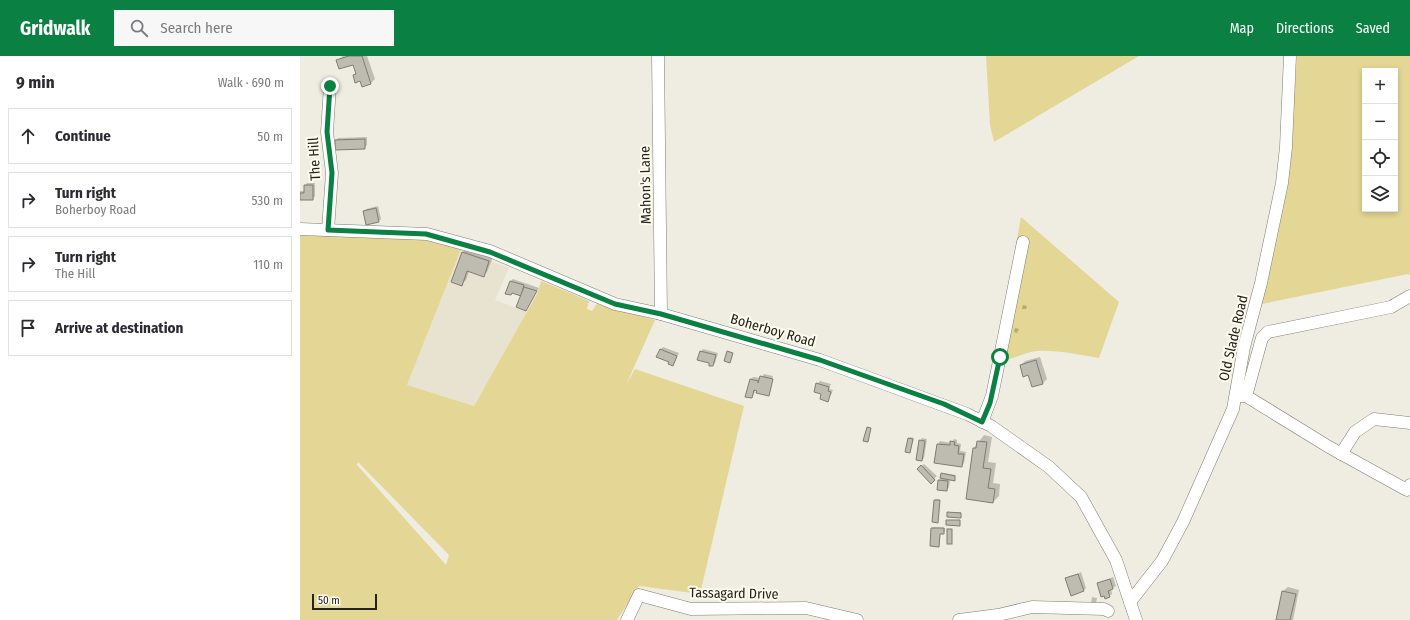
<!DOCTYPE html>
<html lang="en">
<head>
<meta charset="utf-8">
<style>
  body { margin:0; font-family:"Fira Sans Condensed",sans-serif; background:#f7f7f7; color:#2b2b33 }
  .controls { position:absolute; right:12px; top:12px; display:grid; overflow:hidden; border-radius:0px; box-shadow:0 2px 6px #0003 }
  .controls button { width:36px; height:36px; display:grid; place-items:center; padding:0; border:0; border-bottom:1px solid #e1e1e2; background:#fff; color:#2b2b33; font:20px sans-serif }
  .scale { position:absolute; left:12px; bottom:10px; width:65px; box-sizing:border-box; padding-left:4px; border:2px solid #24231e; border-top:0; font-size:11px; line-height:14px; white-space:nowrap; color:#24231e; -webkit-text-stroke:3px #fdfaee; paint-order:stroke }
  .stop { position:absolute; width:12px; height:12px; margin:-9px; border:3px solid #0b8043; border-radius:50%; background:#fff }
  .stop.end { background:#0b8043; border-color:#fff; box-shadow:0 1px 4px #0008 }
  .list { margin:0; padding:0; list-style:none }
  h2 { display:flex; justify-content:space-between; align-items:center; height:52px; margin:0; padding:0 16px; font-size:17px }
  h2 small { font-size:13px; font-weight:400; color:#7c7c81 }
  .list li { display:grid; grid-template-columns:26px 1fr auto; gap:12px; align-items:center; box-sizing:border-box; height:56px; margin:0 8px 8px; padding:0 8px; border:1px solid #e1e1e2; border-radius:0px }
  .list b { display:block; font-size:15px; white-space:nowrap }
  .list p { margin:0; font-size:13px; white-space:nowrap; color:#7c7c81 }
  .list em { font-size:13px; font-style:normal; color:#7c7c81 }
  .icon { flex:none; width:22px; height:22px; fill:none; stroke:currentColor; stroke-width:2; stroke-linecap:round; stroke-linejoin:round }
  .map { position:relative; flex:none; width:1110px; height:564px; overflow:hidden }
  header { display:flex; align-items:center; gap:24px; box-sizing:border-box; height:56px; padding:0 20px; background:#0b8043; color:#fff }
  header strong { font-size:19px }
  nav { display:flex; gap:22px; margin-inline-start:auto; font-size:14px }
  .search { width:280px; height:36px; background:#f7f7f7; display:flex; align-items:center; gap:10px; box-sizing:border-box; padding:0 14px; border-radius:0px; color:#7c7c81; font-size:15px }
  main { display:flex }
  aside { flex:1; background:#fff }
  .map>svg:first-child { display:block }
  .built { fill:#e7e3d0 }
  .green { fill:#e4d695; fill-rule:evenodd }
  .shadow { fill:#0003 }
  .building { fill:#bebcb1; stroke:#7f7d72 }
  .lines { fill:none; stroke-linecap:round; stroke-linejoin:round }
  .minor-casing { stroke:#7f7d72; stroke-width:13 }
  .minor { stroke:#fff; stroke-width:12 }
  .route { stroke:#0b8043; stroke-width:5 }
  .labels { text-anchor:middle; stroke-width:4; stroke-linejoin:round; paint-order:stroke }
  .street-label { font-size:14px; fill:#24231e; stroke:#fdfaee }
</style>
</head>
<body>
<header>
<strong>Gridwalk</strong>
<div class="search"><svg class="icon" aria-label="search" viewBox="0 0 24 24"><circle cx="10" cy="10" r="6"/><path d="M15 15l6 6"/></svg>Search here</div>
<nav><a>Map</a><a>Directions</a><a>Saved</a></nav>
</header>
<main>
<aside>
<h2>9 min<small>Walk · 690 m</small></h2>
<ul class="list">
<li><svg class="icon" aria-label="ahead" viewBox="0 0 24 24"><path d="M12 20V5M6 11l6-6 6 6"/></svg><div><b>Continue</b></div><em>50 m</em></li>
<li><svg class="icon" aria-label="right" viewBox="0 0 24 24"><path d="M7 20v-9h11M14 6l5 5-5 5"/></svg><div><b>Turn right</b><p>Boherboy Road</p></div><em>530 m</em></li>
<li><svg class="icon" aria-label="right" viewBox="0 0 24 24"><path d="M7 20v-9h11M14 6l5 5-5 5"/></svg><div><b>Turn right</b><p>The Hill</p></div><em>110 m</em></li>
<li><svg class="icon" aria-label="arrive" viewBox="0 0 24 24"><path d="M6 21V4h12l-3 4 3 4H6"/></svg><div><b>Arrive at destination</b></div></li>
</ul>
</aside>
<div class="map">
<svg width="1110" height="564" viewBox="0 0 1110 564">
  <rect width="100%" height="100%" fill="#efede1"/>
  <path class="built" d="M161,193l48,19 -14,32 32,12 -53,94 -67,-21z"/>
  <g class="green">
    <path d="M686,0h153l-145,86 -4,-17z"/>
    <path d="M997,0h113v219l-2,-1 -146,30 17,-77 14,-113zM1065,15h30v138h-30z"/>
    <path d="M721,161l98,85 -20,56c-20,-3 -41,-8 -62,-7 -14,1 -26,11 -42,9z"/>
    <path d="M0,177l124,7 37,9 -54,136 67,21 64,-114 3,-11 48,20 -2,8 5,2 5,-7 58,16 -29,65 9,-16 109,37 -44,188 -61,-8 -22,34h-317zM58,406l91,93 -3,10 -89,-100z"/>
  </g>
  <g class="shadow">
    <path d="M43,0h24l8,23 -4,4 -17,-8 2,-2 -3,-9 -16,-3z"/>
    <path d="M67,81v8l-3,3 -28,-8 2,-2z"/>
    <path d="M7,127h8v13l-2,3h-13v-8h5v-5z"/>
    <path d="M78,150l3,13 -2,2 -15,-10 2,-2z"/>
    <path d="M167,192l26,9 -6,15 -4,4 -14,-5 -3,9 -5,5 -9,-4 11,-29z"/>
    <path d="M213,223l26,9 -14,22 -3,-15 -11,-14z"/>
    <path d="M723,249l4,1 -1,3h-4z"/>
    <path d="M715,272l4,1 -2,4 -3,-1z"/>
    <path d="M363,291l16,6 -6,12 -13,-15z"/>
    <path d="M403,293l15,4 -3,10 -3,2 -11,-13z"/>
    <path d="M740,301l7,22 -4,4 -11,3 -3,-12 -8,-9 4,-4z"/>
    <path d="M464,318l9,2 -5,18h2l-2,1 -12,-5 -4,7 -1,-18 2,-2 8,1z"/>
    <path d="M520,325l11,3 -2,5 4,1 -5,11 -11,-17z"/>
    <path d="M684,379l8,2 -4,25 8,1 -3,20 7,1 -1,12 -6,6 -26,-4 7,-50z"/>
    <path d="M610,381l4,1 -4,14 -4,-1z"/>
    <path d="M622,382l5,1 -3,19 -2,2 -2,-19z"/>
    <path d="M654,383l3,1v3l4,1 -1,7 6,1 -2,11 -3,3 -26,-4 3,-18 2,-3 11,2z"/>
    <path d="M624,408l13,12 -6,6 -13,-13z"/>
    <path d="M643,417l13,2 -2,5 -4,-1 -1,8 -2,3 -8,-10z"/>
    <path d="M636,443l4,1 -2,22 -3,-22z"/>
    <path d="M649,456h12v4l-13,-3z"/>
    <path d="M633,471l12,1v4l-5,1 -1,13 -8,-1z"/>
    <path d="M781,516l5,16 -2,2 -18,-11z"/>
    <path d="M813,521l3,9 -5,3 1,5 -3,2 -4,-1 -7,-11z"/>
    <path d="M988,531l11,3 -6,30h-16l6,-29z"/>
    <path d="M792,541l5,1 -1,5h-5z"/>
  </g>
  <g class="building">
    <path d="M49,0h13l9,28 -9,3 -2,-6 -5,2 -2,-8 3,-1 -3,-9 -14,4 -3,-9z"/>
    <path d="M65,83v10l-30,1v-10z"/>
    <path d="M4,129h9v15h-13v-7h4z"/>
    <path d="M76,152l3,14 -13,3 -3,-14z"/>
    <path d="M162,196l27,9 -5,16 -17,-6 -5,15 -11,-4z"/>
    <path d="M210,225l14,4 -3,11 -9,-3 -1,2 -6,-1z"/>
    <path d="M224,231l13,4 -11,20 -10,-4z"/>
    <path d="M360,293l17,7 -4,10 -5,-2 1,-2 -13,-5z"/>
    <path d="M400,295l16,4 -3,11h-4v-3l-12,-3z"/>
    <path d="M427,295l6,2 -3,10 -6,-2z"/>
    <path d="M736,304l7,24 -11,3 -4,-12 -5,2 -3,-12z"/>
    <path d="M460,320l13,3 -4,17 -13,-3 1,-2 -3,-1 -2,8 -7,-1 5,-18 8,2v2z"/>
    <path d="M516,327l13,4 -1,4 3,1 -3,10 -8,-3 1,-5 -7,-2z"/>
    <path d="M567,371l4,1 -3,14 -5,-1z"/>
    <path d="M608,382l5,1 -3,14 -5,-1z"/>
    <path d="M619,384l6,1 -3,20 -6,-1z"/>
    <path d="M650,385l5,1 -1,3 5,1 -1,8h6l-2,13 -28,-4 3,-19 13,1z"/>
    <path d="M677,385l10,1 -4,26 8,1 -3,19 7,1 -2,14 -27,-4 7,-51h3z"/>
    <path d="M621,409l14,15 -4,4 -14,-15z"/>
    <path d="M641,417l14,3v5l-15,-3z"/>
    <path d="M638,424l10,1 -1,10 -10,-1z"/>
    <path d="M634,444h6l-2,23 -6,-1z"/>
    <path d="M647,456l14,1v5l-14,-1z"/>
    <path d="M646,464h14v6l-14,-1z"/>
    <path d="M631,472h13v6h-4l-1,13 -9,-1z"/>
    <rect x="647" y="473" width="5" height="15"/>
    <path d="M778,518l6,17 -13,5 -6,-18z"/>
    <path d="M810,523l3,10 -5,2 2,6 -5,2 -1,-3 -3,1 -4,-14z"/>
    <path d="M982,535l14,3 -6,26h-14z"/>
  </g>
  <g class="lines">
    <defs>
      <g id="minor">
        <path d="M358,0l3,258"/>
        <path d="M0,173l127,5 63,17 125,53 46,10 159,46 147,54 24,12 58,41 32,30 35,63 20,60"/>
        <path d="M28,174l4,-57 -5,-41 3,-46"/>
        <path d="M938,340h8l83,51 78,43 3,-5"/>
        <path d="M946,340l16,-58 6,-6 123,-25 19,-11"/>
        <path d="M682,366l10,-26 31,-154"/>
        <path d="M1041,398l14,-22 19,-13 36,4"/>
        <path d="M830,546l32,-41 21,-39 50,-113 11,-62 17,-64 21,-100 4,-36 4,-91"/>
        <path d="M327,564l12,-25 52,14 115,-1 51,12"/>
        <path d="M659,564l39,-5 34,-8 72,2 4,2"/>
      </g>
    </defs>
    <use href="#minor" class="minor-casing"/>
    <use href="#minor" class="minor"/>
  </g>
  <g class="lines">
    <path class="route" d="M30,30l-3,46 5,41 -4,57 98,4 64,18 125,52 46,10 159,46 124,44 38,18 8,-19 10,-46"/>
  </g>
  <g class="labels">
    <g class="street-label">
      <text transform="translate(14 103) rotate(-93)" y="5">The Hill</text>
      <text transform="translate(345 129) rotate(-91)" y="5">Mahon's Lane</text>
      <text transform="translate(473 274) rotate(16)" y="5">Boherboy Road</text>
      <text transform="translate(933 282) rotate(-77)" y="5">Old Slade Road</text>
      <text transform="translate(434 537) rotate(1)" y="5">Tassagard Drive</text>
    </g>
  </g>
</svg>
<div class="controls">
<button>+</button>
<button>−</button>
<button><svg class="icon" aria-label="locate" viewBox="0 0 24 24"><circle cx="12" cy="12" r="6"/><path d="M12 2v4M12 18v4M2 12h4M18 12h4"/></svg></button>
<button><svg class="icon" aria-label="layers" viewBox="0 0 24 24"><path d="M12 4l9 5-9 5-9-5zM3 14l9 5 9-5"/></svg></button>
</div>
<div class="scale">50 m</div>
<div class="stop" style="left:700px;top:301px"></div>
<div class="stop end" style="left:30px;top:30px"></div>
</div>
</main>
</body>
</html>
